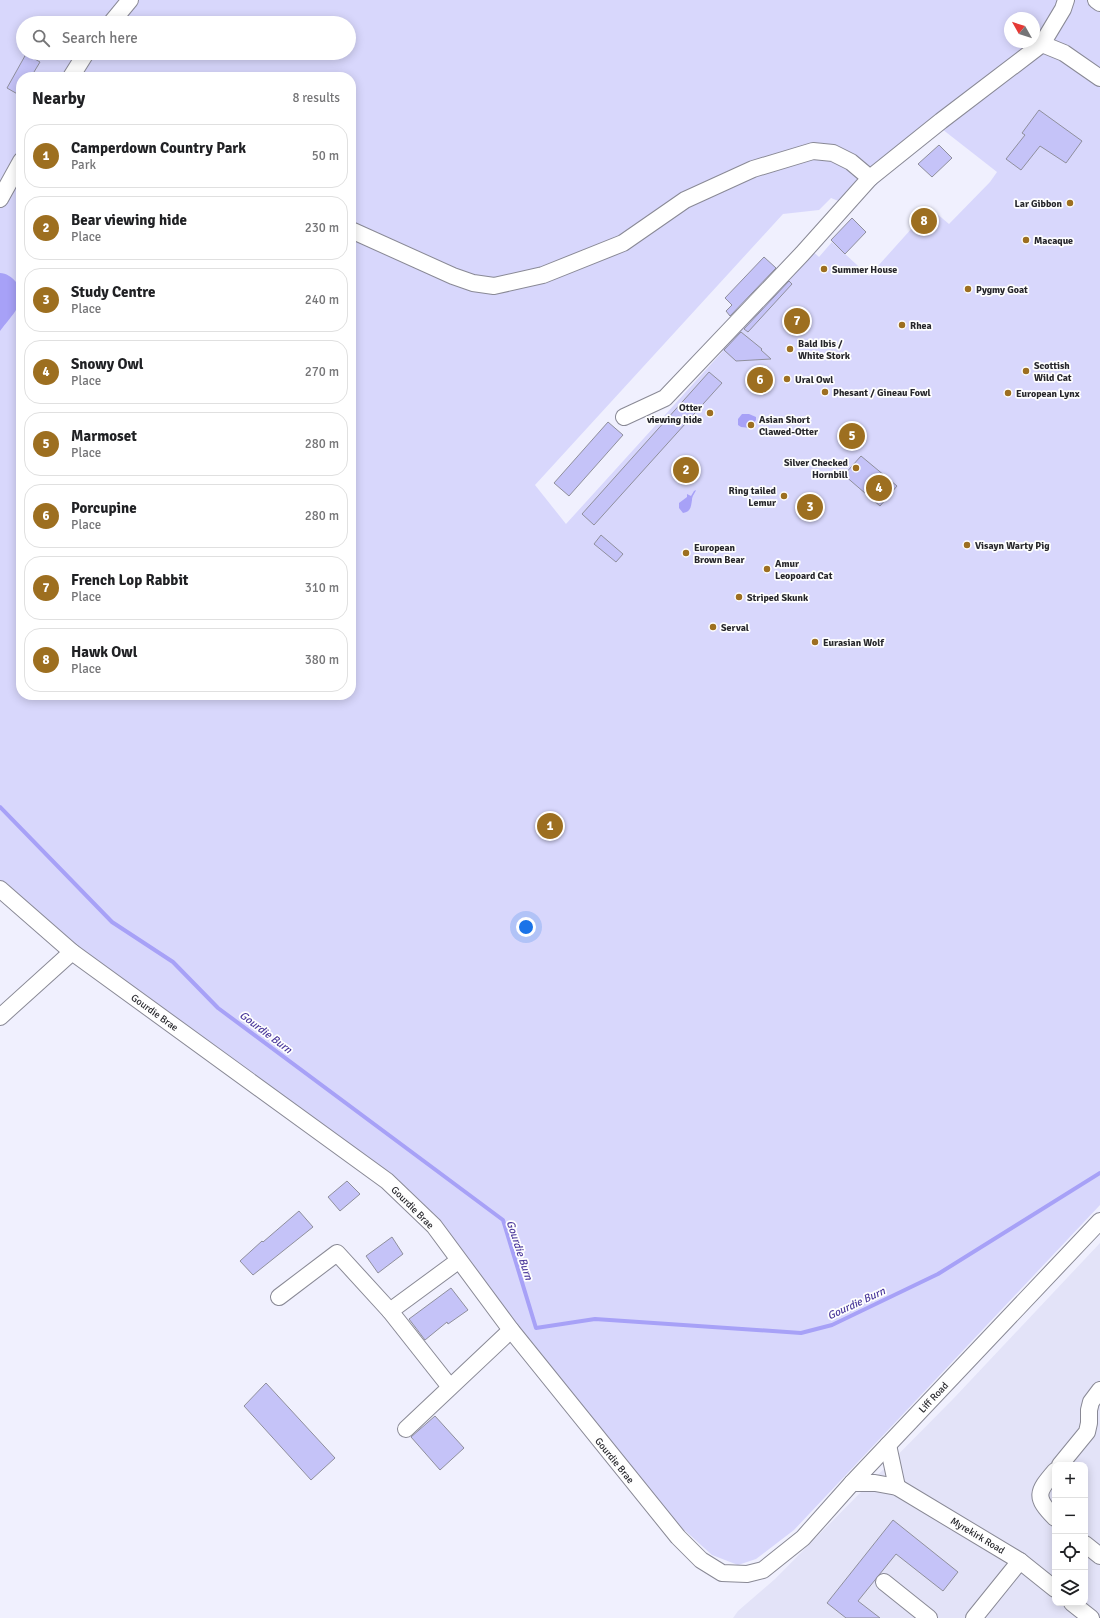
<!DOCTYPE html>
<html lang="en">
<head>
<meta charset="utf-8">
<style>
  body { margin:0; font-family:Signika,sans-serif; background:#f2f2f2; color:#202124 }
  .controls { position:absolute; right:12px; bottom:12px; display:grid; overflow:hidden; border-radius:8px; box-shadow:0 2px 10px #0003 }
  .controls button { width:36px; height:36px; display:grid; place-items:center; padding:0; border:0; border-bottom:1px solid #e0e0e0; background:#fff; color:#202124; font:20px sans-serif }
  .compass { position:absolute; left:1004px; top:12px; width:36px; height:36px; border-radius:50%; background:#fff; box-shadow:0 2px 10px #0003; rotate:309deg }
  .you { position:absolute; left:526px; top:927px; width:14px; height:14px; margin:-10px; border:3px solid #fff; border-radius:50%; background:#1a73e8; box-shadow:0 0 0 6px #1a73e833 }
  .badge { display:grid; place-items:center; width:26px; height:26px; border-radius:50%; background:#9d6f20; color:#fff; font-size:13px; font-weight:700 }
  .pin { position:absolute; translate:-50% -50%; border:2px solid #fff; box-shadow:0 1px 4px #0006 }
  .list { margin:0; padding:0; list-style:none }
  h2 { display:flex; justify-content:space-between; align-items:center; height:52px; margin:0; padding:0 16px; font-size:17px }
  h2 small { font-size:13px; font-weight:400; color:#757577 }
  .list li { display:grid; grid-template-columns:26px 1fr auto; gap:12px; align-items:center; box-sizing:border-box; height:64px; margin:0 8px 8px; padding:0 8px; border:1px solid #e0e0e0; border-radius:16px }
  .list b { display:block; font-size:15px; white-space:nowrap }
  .list p { margin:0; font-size:13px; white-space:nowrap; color:#757577 }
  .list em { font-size:13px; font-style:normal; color:#757577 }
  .icon { flex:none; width:22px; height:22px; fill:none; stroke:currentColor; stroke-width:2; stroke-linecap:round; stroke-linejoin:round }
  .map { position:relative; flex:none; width:1100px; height:1618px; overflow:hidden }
  .search { position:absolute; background:#fff; box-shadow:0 2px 10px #0003; left:16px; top:16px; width:340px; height:44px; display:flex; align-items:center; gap:10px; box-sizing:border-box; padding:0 14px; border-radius:22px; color:#757577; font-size:15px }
  .panel { position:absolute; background:#fff; box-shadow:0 2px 10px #0003; left:16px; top:72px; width:340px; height:628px; border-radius:16px }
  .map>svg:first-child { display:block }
  .built { fill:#e3e3f8; fill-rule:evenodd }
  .green { fill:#d8d7fc; fill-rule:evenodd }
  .water { fill:#a7a1f7 }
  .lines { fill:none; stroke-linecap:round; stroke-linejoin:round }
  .stream { stroke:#a7a1f7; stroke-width:4 }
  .building { fill:#c5c3f8; stroke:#8f8f9c }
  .minor-casing { stroke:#898995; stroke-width:18 }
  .minor { stroke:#fff; stroke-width:16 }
  .poi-dot { fill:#9d6f20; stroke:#fefefe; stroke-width:1.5 }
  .labels { text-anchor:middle; stroke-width:3.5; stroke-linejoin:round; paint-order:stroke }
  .poi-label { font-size:10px; font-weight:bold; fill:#27272c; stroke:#fefefe; text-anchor:start }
  .street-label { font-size:10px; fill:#27272c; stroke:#fefefe }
  .water-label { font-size:11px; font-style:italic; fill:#4b399b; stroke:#fefefe }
</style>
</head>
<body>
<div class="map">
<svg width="1100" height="1618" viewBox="0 0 1100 1618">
  <rect width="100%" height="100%" fill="#f0f0fe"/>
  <path class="built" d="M1100,1243v375h-367l5,-7 37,-32 179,-181zM1055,1465h30v138h-30z"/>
  <path class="green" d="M0,0h1100v1205l-306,325 -38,29 -18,6 -26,-10 -32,-29 -169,-196 -77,-104 -434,-337zM1010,18h24v24h-24zM23,23h326v30h-326zM21,77h330v618h-330zM942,129l55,43 -7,10 -41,42 -19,-16 -61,68 -37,-34 -13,15 -9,-8 -91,98 4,4 -157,173 -31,-39 248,-271 36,-4 12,-12 15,6 22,-12 55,-49z"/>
  <g class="water">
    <path d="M0,273c6,0 12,4 16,9 14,18 -5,34 -16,49z"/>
    <path d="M742,414h7l7,3v3l-5,8 -10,-1 -3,-2v-6z"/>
    <path d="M696,490c-1,3 -4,6 -4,10 -1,6 -1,12 -9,13l-4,-5v-5l8,-6v-3l4,2 3,-5z"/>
  </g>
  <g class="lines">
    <path class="stream" d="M0,807l112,115 61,40 45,46 285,212 33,108 59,-9 206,14 31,-8 106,-51 162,-101"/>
  </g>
  <g class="building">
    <path d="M26,54l14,8 -9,15h-10v19l-14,-8z"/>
    <path d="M1039,110l43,31 -16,22 -26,-17 -19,24 -15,-11 19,-24 -3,-2z"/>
    <path d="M939,145l13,13 -20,19 -14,-13z"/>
    <path d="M852,218l14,14 -21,22 -14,-14z"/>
    <path d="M764,257l12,11 -46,48 -4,-5 6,-6 -7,-7z"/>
    <path d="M789,281l3,3 -44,48 -4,-3z"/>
    <path d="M741,332l21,17 -1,1 10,9 -35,2 -12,-11z"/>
    <path d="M709,372l13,11 -128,142 -12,-11z"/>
    <path d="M608,422l15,13 -54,61 -15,-13z"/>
    <path d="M861,456l36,30 -17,20 -36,-31z"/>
    <circle cx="686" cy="470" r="7"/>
    <path d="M808,495l15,13 -11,12 -14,-14z"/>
    <path d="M601,535l22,19 -7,8 -22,-18z"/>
    <path d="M347,1181l13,13 -20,17 -12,-14z"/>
    <path d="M299,1211l14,16 -60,48 -13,-14 22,-20 1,1z"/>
    <path d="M392,1237l11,17 -25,19 -12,-17z"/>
    <path d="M451,1288l17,22 -20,14 -1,-2 -22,18 -16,-21z"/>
    <path d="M266,1383l69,75 -24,22 -67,-74z"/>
    <path d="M435,1416l29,32 -24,22 -29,-33z"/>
    <path d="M893,1520l65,52 -15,19 -47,-37 -38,47 22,17h-34l-19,-15z"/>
  </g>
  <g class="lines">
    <defs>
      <g id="minor">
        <path d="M1096,0l4,3"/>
        <path d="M111,23l19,-23"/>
        <path d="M1042,44l22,9 36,25"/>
        <path d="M71,77l15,-24"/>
        <path d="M0,199l21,-38"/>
        <path d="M351,230l102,46 20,7 21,3 49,-11 80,-32 62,-43 68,-31 60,-18 20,2 18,9 19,16 71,-57 101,-77 21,-35 3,-9"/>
        <path d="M624,417l41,-19 137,-144 68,-76"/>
        <path d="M0,889l72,63 315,229 47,45 77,104 167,207 23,23 21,13 25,1 16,-4 40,-32 49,-55 248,-262"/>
        <path d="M0,1017l72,-65"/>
        <path d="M279,1297l58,-44 53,58 68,-50"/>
        <path d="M390,1311l60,76"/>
        <path d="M406,1429l105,-99"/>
        <path d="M888,1445l9,42"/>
        <path d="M1060,1465l27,-33 2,-9v-13l2,-8 9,-12"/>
        <path d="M1055,1471c-18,21 -21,26 0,47"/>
        <path d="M852,1483h23l22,4 123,74 35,28"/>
        <path d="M1085,1544l15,12"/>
        <path d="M884,1582l45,36"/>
        <path d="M1072,1603l19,15"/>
        <path d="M974,1618l46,-57"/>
      </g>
    </defs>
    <use href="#minor" class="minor-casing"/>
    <use href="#minor" class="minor"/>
  </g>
  <g class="poi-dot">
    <circle cx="1070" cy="203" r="4"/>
    <circle cx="1026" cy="240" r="4"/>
    <circle cx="824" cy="269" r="4"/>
    <circle cx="968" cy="289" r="4"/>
    <circle cx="902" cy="325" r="4"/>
    <circle cx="790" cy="349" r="4"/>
    <circle cx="1026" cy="371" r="4"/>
    <circle cx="787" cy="379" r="4"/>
    <circle cx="825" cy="392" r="4"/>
    <circle cx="1008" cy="393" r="4"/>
    <circle cx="710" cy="413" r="4"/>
    <circle cx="751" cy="425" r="4"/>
    <circle cx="856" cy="468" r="4"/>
    <circle cx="784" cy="496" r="4"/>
    <circle cx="967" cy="545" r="4"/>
    <circle cx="686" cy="553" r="4"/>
    <circle cx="767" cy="569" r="4"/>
    <circle cx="739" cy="597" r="4"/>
    <circle cx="713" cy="627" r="4"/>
    <circle cx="815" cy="642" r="4"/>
  </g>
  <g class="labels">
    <g class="poi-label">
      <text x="1062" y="207" text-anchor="end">Lar Gibbon</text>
      <text x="1034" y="244">Macaque</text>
      <text x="832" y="273">Summer House</text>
      <text x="976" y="293">Pygmy Goat</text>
      <text x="910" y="329">Rhea</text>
      <text x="798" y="347">Bald Ibis /<tspan x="798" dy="12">White Stork</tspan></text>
      <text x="1034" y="369">Scottish<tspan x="1034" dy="12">Wild Cat</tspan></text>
      <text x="795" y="383">Ural Owl</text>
      <text x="833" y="396">Phesant / Gineau Fowl</text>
      <text x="1016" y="397">European Lynx</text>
      <text x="702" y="411" text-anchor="end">Otter<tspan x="702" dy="12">viewing hide</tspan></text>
      <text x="759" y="423">Asian Short<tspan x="759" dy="12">Clawed-Otter</tspan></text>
      <text x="848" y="466" text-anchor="end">Silver Checked<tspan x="848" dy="12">Hornbill</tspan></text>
      <text x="776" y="494" text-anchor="end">Ring tailed<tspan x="776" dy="12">Lemur</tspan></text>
      <text x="975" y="549">Visayn Warty Pig</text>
      <text x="694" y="551">European<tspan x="694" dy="12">Brown Bear</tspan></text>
      <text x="775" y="567">Amur<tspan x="775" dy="12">Leopoard Cat</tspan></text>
      <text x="747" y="601">Striped Skunk</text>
      <text x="721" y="631">Serval</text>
      <text x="823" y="646">Eurasian Wolf</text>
    </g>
    <g class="street-label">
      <text transform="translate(155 1012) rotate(36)" y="4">Gourdie Brae</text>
      <text transform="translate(413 1207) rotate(45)" y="4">Gourdie Brae</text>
      <text transform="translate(933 1397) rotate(-47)" y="4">Liff Road</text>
      <text transform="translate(615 1460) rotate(51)" y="4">Gourdie Brae</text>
      <text transform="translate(978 1535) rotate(31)" y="4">Myrekirk Road</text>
    </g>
    <g class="water-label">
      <text transform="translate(266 1032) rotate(37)" y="4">Gourdie Burn</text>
      <text transform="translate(520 1250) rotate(72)" y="4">Gourdie Burn</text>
      <text transform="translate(856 1303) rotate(-25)" y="4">Gourdie Burn</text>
    </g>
  </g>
</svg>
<div class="controls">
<button>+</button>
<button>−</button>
<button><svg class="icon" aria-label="locate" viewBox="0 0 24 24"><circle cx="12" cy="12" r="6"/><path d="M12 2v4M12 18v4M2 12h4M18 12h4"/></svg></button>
<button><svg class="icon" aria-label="layers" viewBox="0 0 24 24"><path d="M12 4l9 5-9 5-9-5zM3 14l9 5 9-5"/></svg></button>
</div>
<svg class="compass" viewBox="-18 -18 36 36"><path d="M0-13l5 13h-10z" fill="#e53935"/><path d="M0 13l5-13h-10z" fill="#757577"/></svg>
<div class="you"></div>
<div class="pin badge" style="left:550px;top:826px">1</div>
<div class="pin badge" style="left:686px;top:470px">2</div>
<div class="pin badge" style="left:810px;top:507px">3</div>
<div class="pin badge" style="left:879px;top:488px">4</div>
<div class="pin badge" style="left:852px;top:436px">5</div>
<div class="pin badge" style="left:760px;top:380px">6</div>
<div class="pin badge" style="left:797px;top:321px">7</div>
<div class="pin badge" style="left:924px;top:221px">8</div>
<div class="search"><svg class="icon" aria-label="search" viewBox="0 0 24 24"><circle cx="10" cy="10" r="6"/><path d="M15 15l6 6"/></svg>Search here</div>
<section class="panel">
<h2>Nearby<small>8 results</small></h2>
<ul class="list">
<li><span class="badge">1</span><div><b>Camperdown Country Park</b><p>Park</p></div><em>50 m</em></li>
<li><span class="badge">2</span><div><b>Bear viewing hide</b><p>Place</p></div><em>230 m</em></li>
<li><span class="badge">3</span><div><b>Study Centre</b><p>Place</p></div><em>240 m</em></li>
<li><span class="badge">4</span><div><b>Snowy Owl</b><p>Place</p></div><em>270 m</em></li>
<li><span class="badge">5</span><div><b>Marmoset</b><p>Place</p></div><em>280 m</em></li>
<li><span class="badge">6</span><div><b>Porcupine</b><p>Place</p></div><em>280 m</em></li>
<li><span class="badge">7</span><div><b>French Lop Rabbit</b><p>Place</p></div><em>310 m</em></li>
<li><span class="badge">8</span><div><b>Hawk Owl</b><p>Place</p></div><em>380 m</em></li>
</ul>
</section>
</div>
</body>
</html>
